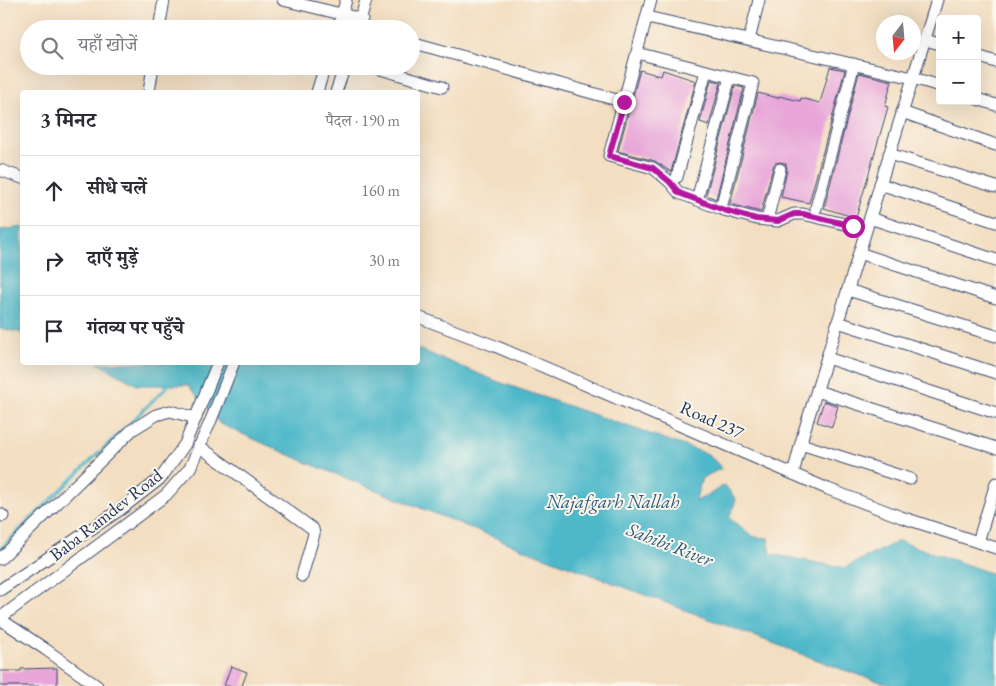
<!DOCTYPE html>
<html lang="hi">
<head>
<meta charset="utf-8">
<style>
  body { margin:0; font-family:"EB Garamond","Noto Serif Devanagari",serif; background:#f2f2f3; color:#2b2b33 }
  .controls { position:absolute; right:15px; top:15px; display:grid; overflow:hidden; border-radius:5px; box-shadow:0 5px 20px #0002 }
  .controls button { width:45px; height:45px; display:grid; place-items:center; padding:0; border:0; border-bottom:1px solid #e1e1e2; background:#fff; color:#2b2b33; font:25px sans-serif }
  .compass { position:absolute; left:876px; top:15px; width:45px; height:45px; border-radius:50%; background:#fff; box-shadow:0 5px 20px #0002; rotate:196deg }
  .stop { position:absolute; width:15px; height:15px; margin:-11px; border:4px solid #b5179e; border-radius:50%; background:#fff }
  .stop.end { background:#b5179e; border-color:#fff; box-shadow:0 1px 5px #0008 }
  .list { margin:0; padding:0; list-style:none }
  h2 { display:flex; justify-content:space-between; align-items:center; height:65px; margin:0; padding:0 20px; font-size:21px }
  h2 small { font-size:16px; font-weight:400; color:#7c7c81 }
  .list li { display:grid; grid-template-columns:32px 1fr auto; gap:15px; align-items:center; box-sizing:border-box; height:70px; padding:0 20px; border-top:1px solid #e1e1e2 }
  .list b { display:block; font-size:19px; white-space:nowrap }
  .list em { font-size:16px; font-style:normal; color:#7c7c81 }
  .icon { flex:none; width:28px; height:28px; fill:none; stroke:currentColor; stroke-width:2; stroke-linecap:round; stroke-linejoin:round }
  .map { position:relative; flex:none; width:996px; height:686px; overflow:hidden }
  .search { position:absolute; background:#fff; box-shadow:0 5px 20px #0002; left:20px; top:20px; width:400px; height:55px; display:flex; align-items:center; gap:12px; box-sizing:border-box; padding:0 18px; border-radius:28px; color:#7c7c81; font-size:19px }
  .panel { position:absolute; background:#fff; box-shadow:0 5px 20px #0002; left:20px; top:90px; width:400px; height:275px; border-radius:5px }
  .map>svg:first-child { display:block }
  .water { fill:#4db8c9; stroke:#347494 }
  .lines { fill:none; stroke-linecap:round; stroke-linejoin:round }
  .stream { stroke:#4db8c9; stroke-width:3 }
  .building { fill:#e8a6d9 }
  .minor-casing { stroke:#3b496d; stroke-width:13 }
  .minor { stroke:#fff; stroke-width:11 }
  .route { stroke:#b5179e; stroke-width:6 }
  .labels { text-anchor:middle; stroke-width:4; stroke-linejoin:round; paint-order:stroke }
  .street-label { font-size:18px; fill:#1b2f5e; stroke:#fbf7ec }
  .water-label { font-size:19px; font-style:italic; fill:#2a587e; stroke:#fbf7ec }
</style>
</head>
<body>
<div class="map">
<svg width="996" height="686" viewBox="0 0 996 686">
  <rect width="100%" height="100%" fill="#fbf7ec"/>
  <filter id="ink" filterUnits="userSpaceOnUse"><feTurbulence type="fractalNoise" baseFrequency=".02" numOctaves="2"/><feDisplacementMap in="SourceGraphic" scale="10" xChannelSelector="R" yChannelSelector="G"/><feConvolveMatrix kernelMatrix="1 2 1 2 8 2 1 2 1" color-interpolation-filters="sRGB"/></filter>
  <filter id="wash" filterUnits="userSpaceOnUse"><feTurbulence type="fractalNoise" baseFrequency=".0096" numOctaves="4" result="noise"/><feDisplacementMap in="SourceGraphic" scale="20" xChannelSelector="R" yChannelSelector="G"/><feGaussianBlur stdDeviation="1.12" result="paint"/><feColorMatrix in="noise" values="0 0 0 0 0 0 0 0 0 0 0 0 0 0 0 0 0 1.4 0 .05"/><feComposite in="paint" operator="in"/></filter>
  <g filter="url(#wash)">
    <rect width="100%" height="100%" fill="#f3dec1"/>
    <g class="water">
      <path d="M22,227v106l-22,-5v-98z"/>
      <path d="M418,349l81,33 209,72 14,14 -20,10 -7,24 30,-17 11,15 -7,18 25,19 14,1 3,16 73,14 55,-27 97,34v111h-103l-49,-16 -318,-120 -223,-89 -83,-37 -32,-39h-51l-40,-22 321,-1z"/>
    </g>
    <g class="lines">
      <path class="stream" d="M0,549l167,-162 3,-6"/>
    </g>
    <g id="blocks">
      <g class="building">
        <path d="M830,67l15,3 -36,133 -28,-6 6,-27 -1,-6 -5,-2 -6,1 -2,4 -12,45 -31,-8 28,-111 20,5 1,-2 21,5 1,-3 19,5z"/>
        <path d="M640,70l21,6 2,-6 33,11 -25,91 -16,-11 -37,-10z"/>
        <path d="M859,73l33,8 -7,25 3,1 -32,111 -32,-10z"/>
        <path d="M711,80l10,2 -12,43 -9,-3z"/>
        <path d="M735,86l9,2 -28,111 -10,-4z"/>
        <path d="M824,401l14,5 -6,21 -15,-5z"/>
        <path d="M231,666l16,6 -5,14h-18z"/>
        <path d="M57,668v18h-57v-15h21v-2z"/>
      </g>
    </g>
  </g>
  <g filter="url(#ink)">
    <use href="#blocks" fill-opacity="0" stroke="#3b496d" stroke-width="1"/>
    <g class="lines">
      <defs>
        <g id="minor">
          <path d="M283,0l79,19"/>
          <path d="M651,0l-42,156 44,12 17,14 9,11 45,17 33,9 21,2 16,-7h9l50,12"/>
          <path d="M647,17l266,61 27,8"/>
          <path d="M159,29l5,-29"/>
          <path d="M338,29l8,-29"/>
          <path d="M358,29l8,-29"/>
          <path d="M749,40l10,-40"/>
          <path d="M925,40l15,4"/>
          <path d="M411,42l213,60"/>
          <path d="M637,53l116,30 -31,121"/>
          <path d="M977,56l19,6"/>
          <path d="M370,66l72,21"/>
          <path d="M149,92l4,-26"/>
          <path d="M317,92l8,-26"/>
          <path d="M336,92l9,-26"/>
          <path d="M977,99l19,6"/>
          <path d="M902,112l94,33"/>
          <path d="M889,154l107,33"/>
          <path d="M0,170l22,8"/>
          <path d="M677,177l29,-106"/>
          <path d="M880,184l116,38"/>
          <path d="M698,196l32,-119"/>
          <path d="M816,208l38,-144"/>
          <path d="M870,218l126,42"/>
          <path d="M767,220l13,-51"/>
          <path d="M859,253l137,45"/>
          <path d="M848,290l148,46"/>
          <path d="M418,317l77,29 333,143 73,28 95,31"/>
          <path d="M838,322l158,51"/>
          <path d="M827,358l169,55"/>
          <path d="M817,391l179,57"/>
          <path d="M801,444l109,35"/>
          <path d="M199,446l114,83 1,5 -12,42"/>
          <path d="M793,474l10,-39 134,-435"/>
          <path d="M0,514l3,2"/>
          <path d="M978,542l18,-59"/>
          <path d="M0,559l132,-129 24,-15 14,-4 26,7"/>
          <path d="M0,590l121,-81 40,-31 24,-34 33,-82"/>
          <path d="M0,618l166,-123 24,-27 21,-48 23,-58"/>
          <path d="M0,619l45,30 52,37"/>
        </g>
      </defs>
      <use href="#minor" class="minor-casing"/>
      <use href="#minor" class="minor"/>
    </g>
  </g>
  <g class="lines" filter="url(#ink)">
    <path class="route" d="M624,102l-15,54 44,12 17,14 9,11 45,17 32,9 22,2 16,-7h9l50,12"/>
  </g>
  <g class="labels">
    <g class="street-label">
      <text transform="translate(712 420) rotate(24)" y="6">Road 237</text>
      <text transform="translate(106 515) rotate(-38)" y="6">Baba Ramdev Road</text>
    </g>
    <g class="water-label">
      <text x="613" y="508">Najafgarh Nallah</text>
      <text transform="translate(670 544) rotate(21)" y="7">Sahibi River</text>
    </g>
  </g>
</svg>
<div class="controls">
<button>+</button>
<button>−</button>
</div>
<svg class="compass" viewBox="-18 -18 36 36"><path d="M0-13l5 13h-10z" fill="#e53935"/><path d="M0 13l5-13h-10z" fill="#7c7c81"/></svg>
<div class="stop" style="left:853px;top:226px"></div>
<div class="stop end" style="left:624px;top:102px"></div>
<div class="search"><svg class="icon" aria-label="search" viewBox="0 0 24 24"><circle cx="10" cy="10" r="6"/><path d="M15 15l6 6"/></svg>यहाँ खोजें</div>
<section class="panel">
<h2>3 मिनट<small>पैदल · 190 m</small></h2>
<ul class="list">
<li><svg class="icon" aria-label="ahead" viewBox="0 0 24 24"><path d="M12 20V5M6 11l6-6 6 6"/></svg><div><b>सीधे चलें</b></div><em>160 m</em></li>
<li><svg class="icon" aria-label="right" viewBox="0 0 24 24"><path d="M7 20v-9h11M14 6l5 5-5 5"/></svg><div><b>दाएँ मुड़ें</b></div><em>30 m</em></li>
<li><svg class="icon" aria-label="arrive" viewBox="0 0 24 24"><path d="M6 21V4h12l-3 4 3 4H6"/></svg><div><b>गंतव्य पर पहुँचे</b></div></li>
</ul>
</section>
</div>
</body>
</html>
